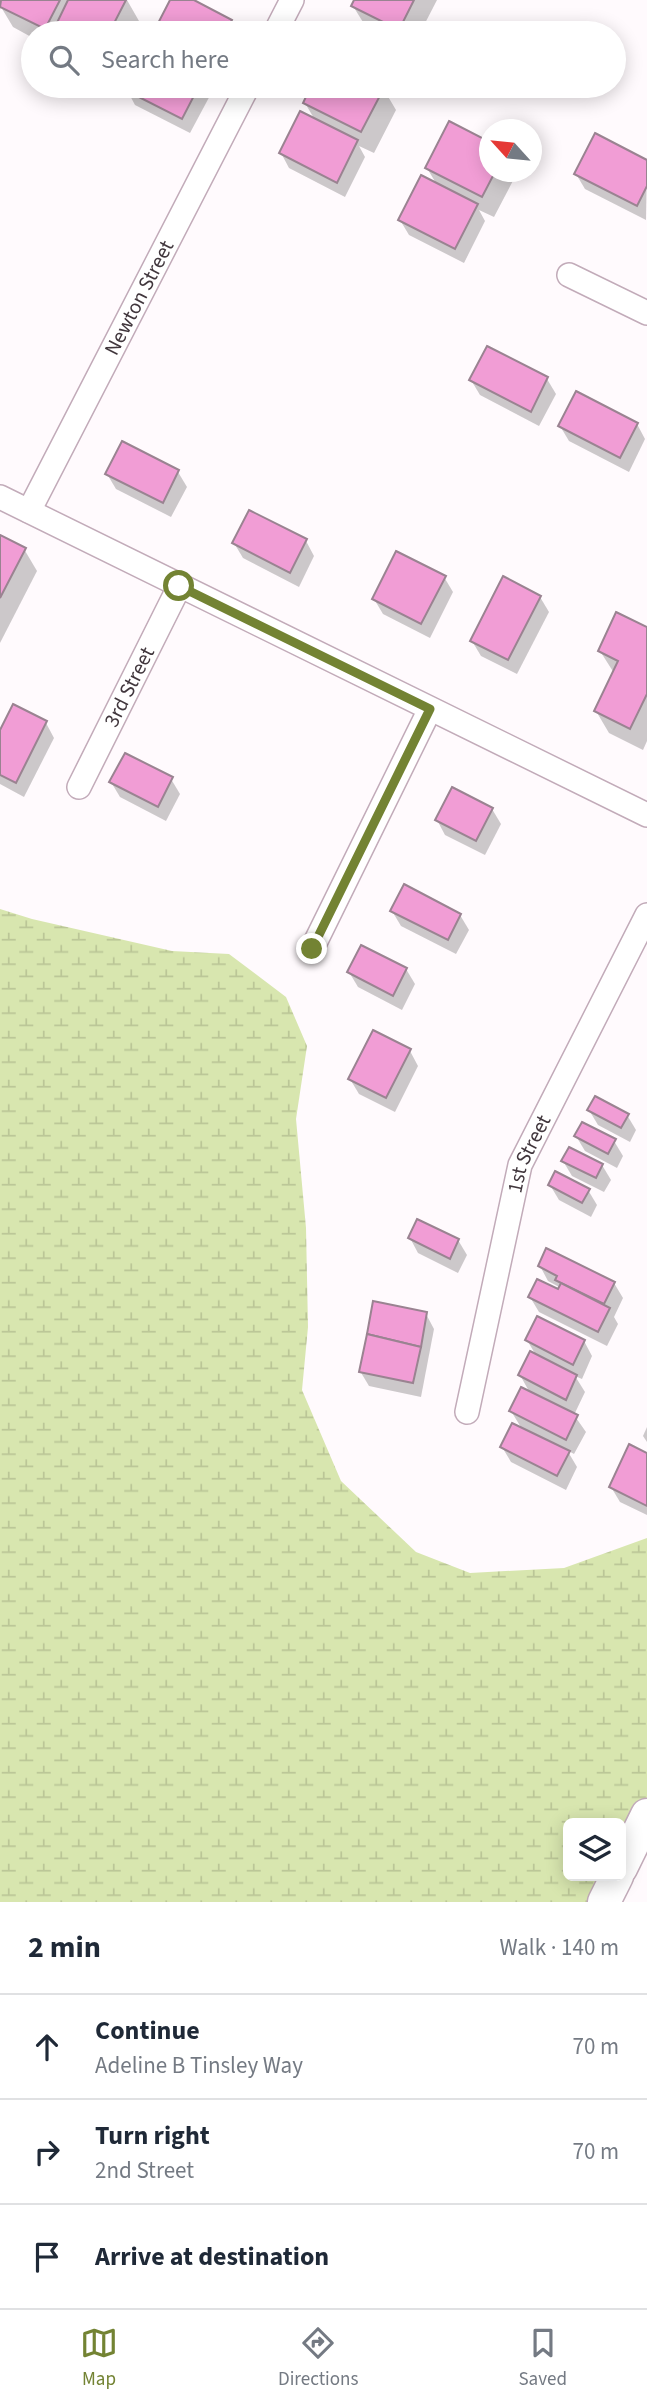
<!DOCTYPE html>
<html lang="en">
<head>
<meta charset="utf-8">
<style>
  body { margin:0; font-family:"Source Sans 3",sans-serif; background:#f6f6f7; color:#1f2937 }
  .controls { position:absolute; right:21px; bottom:21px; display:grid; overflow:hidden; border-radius:10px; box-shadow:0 4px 18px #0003 }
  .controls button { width:63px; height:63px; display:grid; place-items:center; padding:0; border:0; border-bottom:2px solid #e0e1e3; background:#fff; color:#1f2937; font:35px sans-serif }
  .compass { position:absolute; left:479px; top:119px; width:63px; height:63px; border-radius:50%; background:#fff; box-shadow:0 4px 18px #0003; rotate:297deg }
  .stop { position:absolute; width:21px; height:21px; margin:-16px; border:5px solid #738333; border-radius:50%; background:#fff }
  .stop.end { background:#738333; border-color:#fff; box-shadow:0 2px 7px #0008 }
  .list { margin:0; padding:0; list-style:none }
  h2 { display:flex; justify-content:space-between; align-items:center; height:91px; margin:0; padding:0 28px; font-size:30px }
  h2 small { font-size:23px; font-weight:400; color:#747a83 }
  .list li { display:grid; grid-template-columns:46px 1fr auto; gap:21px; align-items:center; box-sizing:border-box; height:105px; padding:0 28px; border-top:2px solid #e0e1e3 }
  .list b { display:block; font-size:26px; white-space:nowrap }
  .list p { margin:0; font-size:23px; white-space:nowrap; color:#747a83 }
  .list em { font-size:23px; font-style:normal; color:#747a83 }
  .icon { flex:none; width:38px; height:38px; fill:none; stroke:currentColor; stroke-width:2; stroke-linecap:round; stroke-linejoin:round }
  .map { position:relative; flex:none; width:647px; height:1902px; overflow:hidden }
  .search { position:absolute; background:#fff; box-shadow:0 4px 18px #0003; left:21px; right:21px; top:21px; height:77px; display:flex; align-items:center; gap:18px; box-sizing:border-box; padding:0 24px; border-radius:38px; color:#747a83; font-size:26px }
  .sheet { height:406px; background:#fff }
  nav { display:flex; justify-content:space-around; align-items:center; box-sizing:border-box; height:98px; border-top:2px solid #e0e1e3; background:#fff; font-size:19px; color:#747a83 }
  nav a { display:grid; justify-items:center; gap:4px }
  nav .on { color:#738333 }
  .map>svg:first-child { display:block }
  .wetland { fill:url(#wetland-marsh); fill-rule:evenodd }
  .shadow { fill:#0003 }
  .building { fill:#f19dd5; stroke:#9a8391; stroke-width:2 }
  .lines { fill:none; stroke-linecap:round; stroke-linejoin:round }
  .minor-casing { stroke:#c2abb9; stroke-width:26 }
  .secondary-casing { stroke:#c2abb9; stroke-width:35 }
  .minor { stroke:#fff; stroke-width:23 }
  .secondary { stroke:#fff; stroke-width:32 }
  .route { stroke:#738333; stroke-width:9 }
  .labels { text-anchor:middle; stroke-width:6; stroke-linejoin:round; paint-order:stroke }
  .street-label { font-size:21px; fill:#41373d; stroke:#fff }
</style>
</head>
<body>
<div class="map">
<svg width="647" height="1902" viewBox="0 0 647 1902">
  <defs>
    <pattern id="wetland-marsh" width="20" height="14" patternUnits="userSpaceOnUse" patternTransform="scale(1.75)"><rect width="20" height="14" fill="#d8e6af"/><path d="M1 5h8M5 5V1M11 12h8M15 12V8" fill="none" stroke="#bbc697"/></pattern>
  </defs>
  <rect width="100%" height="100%" fill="#fffafd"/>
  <path class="wetland" d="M0,909l32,10 140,32 57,3 57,43 21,49 -11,73 10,109 2,99 -6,63 39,91 75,71 54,21 94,-5 83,-30v293l-35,71h-612zM568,1823h53v53h-53z"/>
  <g class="shadow">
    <path d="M0,0h127l12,21 -7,12h-99v5l-20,-11 -12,-20 -1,3z"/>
    <path d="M171,0h19l41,21 7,12h-83z"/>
    <path d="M356,0h81l-17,33h-43l-11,-6 -13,-21z"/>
    <path d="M129,86h81l3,4 -23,43 -55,-28 -8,-15z"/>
    <path d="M313,86h66l4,2 13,22 -22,43 -15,-7 6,11 -20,40 -56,-29 -8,-15 34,-33 -10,-17z"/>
    <path d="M647,162l-1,58 -61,-31 -9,-15z"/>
    <path d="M427,168l90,5 -23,44 -15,-7 6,11 -21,42 -55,-28 -9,-15 37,-35z"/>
    <path d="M547,379l9,15 -17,32 -59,-31 -9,-15z"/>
    <path d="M637,424l8,15 -16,33 -60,-31 -9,-15z"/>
    <path d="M178,472l9,15 -16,30 -55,-28 -9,-15z"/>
    <path d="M0,537l24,12 13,22 -37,72z"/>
    <path d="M306,541l8,15 -15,31 -56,-29 -9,-15z"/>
    <path d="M444,577l9,15 -23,46 -47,-24 -9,-15z"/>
    <path d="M540,597l9,15 -32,62 -36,-18 -9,-15z"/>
    <path d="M647,629v112l-4,9 -34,-17 -13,-22 18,-38 -14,-22z"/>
    <path d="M46,723l8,15 -30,59 -24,-13v-50z"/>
    <path d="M171,779l9,15 -14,27 -46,-24 -9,-15z"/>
    <path d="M492,809l9,15 -16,31 -40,-20 -8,-15z"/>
    <path d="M392,911l68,4 9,15 -13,24 -55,-28z"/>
    <path d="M406,969l9,15 -13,26 -44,-23 -9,-15z"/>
    <path d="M410,1051l8,15 -23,46 -36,-18 -9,-15z"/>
    <path d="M589,1110l38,5 9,15 -6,12 -32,-17z"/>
    <path d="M576,1136l38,5 9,15 -6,12 -32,-17z"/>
    <path d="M563,1161l39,4 9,15 -7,12 -32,-16z"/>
    <path d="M550,1185l38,5 9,15 -6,12 -32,-17z"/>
    <path d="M410,1238l48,2 9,15 -9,18 -40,-20z"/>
    <path d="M540,1266l74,17 9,15 -9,19 4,7 -11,22 -68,-34 -9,-15 29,-5 2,-4 -13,-7z"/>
    <path d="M426,1314l8,15 -13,68 -52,-11 -9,-15z"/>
    <path d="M527,1340l57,1 8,15 -10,23 -7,-3 10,16 -11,23 12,17 -12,22 -7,-4 10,17 -11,23 -55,-28 -9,-15 20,-18 -11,-18 19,-18 -10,-18 17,-18z"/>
    <path d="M647,1427v15l-4,-6z"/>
    <path d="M647,1455v60l-27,-13 -9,-15z"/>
  </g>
  <g class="building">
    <path d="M1,0h59l-15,29 -45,-22z"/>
    <path d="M68,0h58l-17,33h-57z"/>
    <path d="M170,0h24l38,20 -7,13h-72z"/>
    <path d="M354,0h60l-15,30 -48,-24z"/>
    <path d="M127,86h72l-17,33 -57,-29z"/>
    <path d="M311,86h74l-24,46 -58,-29z"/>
    <path d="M300,111l58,29 -21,43 -58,-30z"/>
    <path d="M449,121l41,21v30h5l-13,25 -57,-29z"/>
    <path d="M595,133l52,27v26l-10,20 -63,-32z"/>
    <path d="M421,175l57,29 -23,45 -57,-29z"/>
    <path d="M487,346l61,31 -17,35 -62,-32z"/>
    <path d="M576,391l62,32 -18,35 -62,-32z"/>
    <path d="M122,441l57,29 -16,33 -58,-29z"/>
    <path d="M249,510l58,29 -17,34 -58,-30z"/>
    <path d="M0,535l26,13 -26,50z"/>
    <path d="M396,551l50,25 -25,48 -49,-25z"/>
    <path d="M503,576l38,20 -33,64 -38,-19z"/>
    <path d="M616,612l31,15v67l-17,35 -36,-18 24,-50 -20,-10z"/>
    <path d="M13,704l34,17 -31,62 -16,-8v-45z"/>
    <path d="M125,753l48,24 -15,30 -49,-25z"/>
    <path d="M452,787l41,21 -17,33 -41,-21z"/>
    <path d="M404,884l57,30 -13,26 -58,-29z"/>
    <path d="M361,945l46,23 -14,28 -46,-24z"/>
    <path d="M373,1030l38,19 -25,49 -38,-19z"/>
    <path d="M595,1096l34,18 -8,14 -34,-18z"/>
    <path d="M582,1122l34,17 -8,15 -34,-18z"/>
    <path d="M569,1147l34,17 -7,14 -35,-17z"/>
    <path d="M555,1171l35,18 -8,14 -34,-18z"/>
    <path d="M417,1219l42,20 -9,20 -42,-21z"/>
    <path d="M546,1248l69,34 -11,22 -49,-24 2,-4 -19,-10z"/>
    <path d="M537,1279l21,10 3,-6 49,25 -12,24 -70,-35z"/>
    <path d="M373,1301l54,11 -6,35 -54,-13z"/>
    <path d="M537,1316l48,24 -12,25 -48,-25z"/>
    <path d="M367,1334l54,13 -8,36 -54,-11z"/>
    <path d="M530,1351l47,24 -11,25 -48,-25z"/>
    <path d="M521,1387l57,28 -12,25 -57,-29z"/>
    <path d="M512,1423l58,28 -13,25 -57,-29z"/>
    <path d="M629,1444l18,9v53l-38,-19z"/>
  </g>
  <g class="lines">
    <defs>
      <g id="minor">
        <path d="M275,33l17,-33"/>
        <path d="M569,275l78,38"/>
        <path d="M0,497l647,318"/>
        <path id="s1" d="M29,511l219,-425"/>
        <path id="s2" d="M79,787l100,-200"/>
        <path d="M312,949l118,-240"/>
        <path id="s3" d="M467,1412l53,-247 127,-250"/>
      </g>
      <g id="secondary">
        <path d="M621,1868l26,-53"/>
        <path d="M604,1902l13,-26"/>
      </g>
    </defs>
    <use href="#minor" class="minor-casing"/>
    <use href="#secondary" class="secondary-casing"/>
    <use href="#minor" class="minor"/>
    <use href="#secondary" class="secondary"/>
  </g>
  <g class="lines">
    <path class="route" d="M179,586l251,123 -118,240"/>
  </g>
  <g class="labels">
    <g class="street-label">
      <text dy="7" stroke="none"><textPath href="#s1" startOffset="240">Newton Street</textPath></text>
      <text dy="7" stroke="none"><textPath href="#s2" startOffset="112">3rd Street</textPath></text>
      <text dy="7" stroke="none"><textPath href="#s3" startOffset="266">1st Street</textPath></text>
    </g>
  </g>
</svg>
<div class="controls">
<button><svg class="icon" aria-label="layers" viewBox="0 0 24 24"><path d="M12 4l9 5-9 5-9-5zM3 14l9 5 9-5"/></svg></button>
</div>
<svg class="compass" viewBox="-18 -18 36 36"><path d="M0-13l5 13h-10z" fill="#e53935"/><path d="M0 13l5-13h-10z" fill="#747a83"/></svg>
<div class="stop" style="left:179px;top:586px"></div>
<div class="stop end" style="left:312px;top:949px"></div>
<div class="search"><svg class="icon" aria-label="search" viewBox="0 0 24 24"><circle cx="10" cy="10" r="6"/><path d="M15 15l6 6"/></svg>Search here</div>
</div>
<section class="sheet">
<h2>2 min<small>Walk · 140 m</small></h2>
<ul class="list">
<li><svg class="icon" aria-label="ahead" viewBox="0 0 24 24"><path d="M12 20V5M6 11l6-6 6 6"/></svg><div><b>Continue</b><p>Adeline B Tinsley Way</p></div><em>70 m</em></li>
<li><svg class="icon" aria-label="right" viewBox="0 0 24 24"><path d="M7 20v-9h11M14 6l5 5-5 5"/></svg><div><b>Turn right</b><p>2nd Street</p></div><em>70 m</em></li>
<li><svg class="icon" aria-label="arrive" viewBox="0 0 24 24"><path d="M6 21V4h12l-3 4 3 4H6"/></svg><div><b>Arrive at destination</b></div></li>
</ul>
</section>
<nav>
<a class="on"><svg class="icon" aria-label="map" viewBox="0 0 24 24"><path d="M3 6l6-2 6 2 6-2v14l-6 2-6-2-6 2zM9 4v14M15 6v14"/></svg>Map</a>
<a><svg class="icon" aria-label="directions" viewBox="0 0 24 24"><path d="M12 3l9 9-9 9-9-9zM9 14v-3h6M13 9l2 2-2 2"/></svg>Directions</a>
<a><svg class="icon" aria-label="saved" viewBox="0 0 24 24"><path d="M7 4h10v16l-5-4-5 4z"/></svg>Saved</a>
</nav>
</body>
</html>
